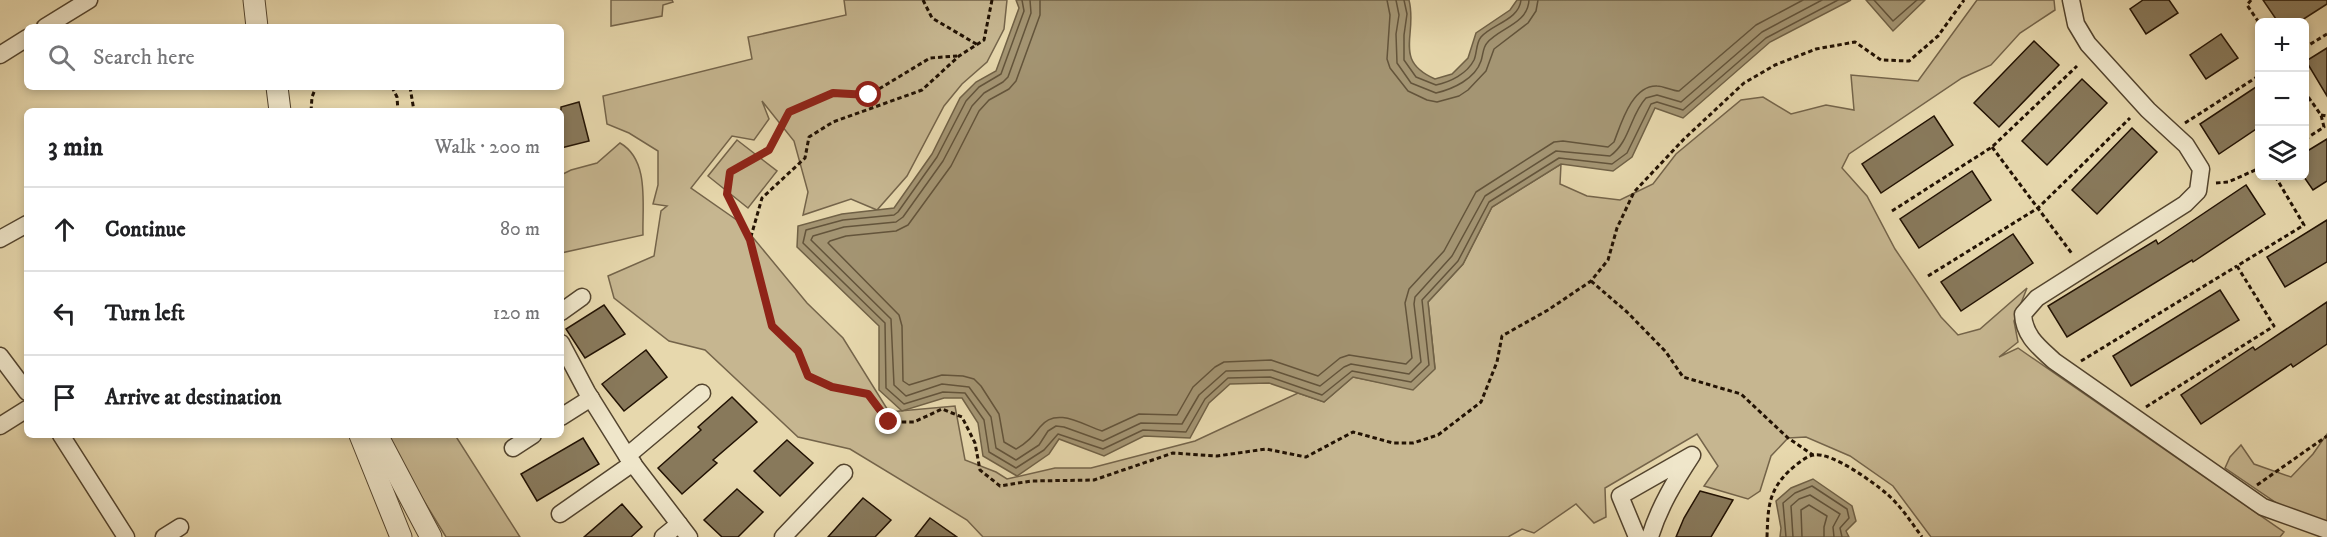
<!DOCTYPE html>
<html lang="en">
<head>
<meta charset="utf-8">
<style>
  body { margin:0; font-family:"IM FELL DW Pica",serif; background:#f6f6f6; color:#202124 }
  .controls { position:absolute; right:18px; top:18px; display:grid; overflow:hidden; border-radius:9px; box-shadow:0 3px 9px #0003 }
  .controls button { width:54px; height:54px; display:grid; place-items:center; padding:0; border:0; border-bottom:2px solid #e0e0e0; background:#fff; color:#202124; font:30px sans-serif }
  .stop { position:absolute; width:18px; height:18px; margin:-14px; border:4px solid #8f2418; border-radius:50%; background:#fff }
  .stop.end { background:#8f2418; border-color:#fff; box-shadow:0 2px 6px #0008 }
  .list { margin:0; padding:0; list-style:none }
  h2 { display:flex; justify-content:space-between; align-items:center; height:78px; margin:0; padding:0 24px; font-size:26px }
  h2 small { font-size:20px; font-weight:400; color:#757577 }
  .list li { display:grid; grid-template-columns:39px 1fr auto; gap:18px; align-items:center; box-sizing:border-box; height:84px; padding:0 24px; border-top:2px solid #e0e0e0 }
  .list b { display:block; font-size:22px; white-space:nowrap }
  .list em { font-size:20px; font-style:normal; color:#757577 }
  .icon { flex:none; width:33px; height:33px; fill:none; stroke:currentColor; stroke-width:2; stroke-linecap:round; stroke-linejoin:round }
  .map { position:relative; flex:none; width:2327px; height:537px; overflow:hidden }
  .search { position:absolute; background:#fff; box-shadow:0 3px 9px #0003; left:24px; top:24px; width:540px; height:66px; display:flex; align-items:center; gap:15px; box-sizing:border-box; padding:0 21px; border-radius:9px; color:#757577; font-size:22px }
  .panel { position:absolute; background:#fff; box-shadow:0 3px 9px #0003; left:24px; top:108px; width:540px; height:330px; border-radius:9px }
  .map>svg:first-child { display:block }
  .green { fill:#c6b690; stroke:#74644a; stroke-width:1.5 }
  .water { fill:#a49573; stroke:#706146; stroke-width:1.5 }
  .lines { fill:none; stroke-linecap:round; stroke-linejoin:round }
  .shore { stroke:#63543b; stroke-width:1.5 }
  .building { fill:#88795b; stroke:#221203; stroke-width:1.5 }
  .minor-casing { stroke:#53442e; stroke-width:19 }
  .tertiary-casing { stroke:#53442e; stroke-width:23 }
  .path { stroke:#221203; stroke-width:3; stroke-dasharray:4.5 3; stroke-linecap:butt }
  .minor { stroke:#efe6ca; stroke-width:16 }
  .tertiary { stroke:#efe6ca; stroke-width:21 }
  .route { stroke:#8f2418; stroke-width:8 }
</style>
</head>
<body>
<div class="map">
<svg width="2327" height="537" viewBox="0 0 2327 537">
  <rect width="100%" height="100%" fill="#e7d8ad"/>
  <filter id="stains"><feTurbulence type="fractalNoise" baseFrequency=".00333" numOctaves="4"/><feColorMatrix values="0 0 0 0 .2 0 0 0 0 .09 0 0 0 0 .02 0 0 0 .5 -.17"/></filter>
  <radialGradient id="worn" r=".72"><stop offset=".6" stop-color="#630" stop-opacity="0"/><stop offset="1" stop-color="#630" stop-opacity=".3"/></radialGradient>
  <g class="green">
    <path d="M611,0h61l1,2 -10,3 -1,11 -51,10z"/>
    <path d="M844,0h163l-3,29 -17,33 -25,22 -18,22 -37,70 -30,34 -26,-11 -48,16 5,-23 -14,-51 -32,-40 7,18 -15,21 -22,-4 -41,52 50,35 66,80 36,35 46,74 66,-6 10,54 31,12 11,7 48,-11h36l104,-27 103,-48 26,9 29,-25 60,12 22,-21 -7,-66 35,-38 29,-57 69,-43 -1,20 27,12 33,4 33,-16 23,-30 65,-54 22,-3 28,17 35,-9 28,5 -3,-35 67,6 59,-81h77l1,10 -35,23 -29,32 -29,13 -113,76 -7,14 25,28 28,53 46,68 17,18 22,-6 47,-41 -13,33 4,21 -19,15 19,-9 266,184 -4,5h-349l-38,-51 -43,-30 -44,-19 -18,1 -17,18 -11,35 -12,8 -44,-13 14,-20 -21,-32 -92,54 1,29 -12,6 -18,-19 -42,29 -12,-4 -14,8h-525l-16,-17 -117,-71 -52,-12 -93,-87 -36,-9 -55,-43 -6,-22 46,-20 7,-45 6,-5 -14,-2 5,-19v-34l-29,-18 -22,-9 -4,-28 149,-37 -4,-22 98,-22z"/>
    <path d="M737,140l40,31 -29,37 -40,-32z"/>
    <path d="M620,143c30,17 22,62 23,92l-82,18v-78l10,-5 26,-7z"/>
    <path d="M2327,434v88l-46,-16 -56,-38 5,-11 11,-12 13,19 37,13 22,-23z"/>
    <path d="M388,435h67l65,102h-74l-47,-77z"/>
  </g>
  <g class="water">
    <path d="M1016,0h393c9,35 -17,60 26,79l17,-5 16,-16 8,-25 34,-23 7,-10h334l-81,42 -87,76 -28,-10 -23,49 -19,14 -52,-7 -69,43 -29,57 -35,38 7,67 -22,21 -60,-13 -29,25 -55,-19 -39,1 -21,19 -19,35 -46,-2 -40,20 -45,-17 -10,15 -32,22 -34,-20 -5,-33 -16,-25h-18l-42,13 -23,-21v-64l-82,-79 1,-21 44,-12 52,-6 38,-54 28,-56 16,-16 20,-11 23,-63z"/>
    <path d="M1866,0h59l-32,31z"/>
    <path d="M1813,479l39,27 4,15 -10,10 3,6h-69l1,-9 -5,-27 15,-13z"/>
  </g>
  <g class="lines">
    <g class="shore">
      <path d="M1022,0l2,11 -23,63 -22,13 -13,14 -29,56 -39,55 -4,3 -51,5 -37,10 -3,13 82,80 1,65 18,16 39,-12 22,1 19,27 5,32 27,16 28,-18 14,-16 45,15 40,-19 43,2 19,-33 23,-21 42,-1 52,18 30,-24 59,11 18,-17 -7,-65 36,-39 31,-59 70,-44 53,6 15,-11 24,-49 6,-2 26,8 83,-72 72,-38"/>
      <path d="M1030,0l1,13 -23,64 -5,5 -19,11 -12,13 -29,55 -40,56 -7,5 -52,5 -31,9 -2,4 80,79 3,66 12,11 36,-12 27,3 22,30 5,31 20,12 23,-15 9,-14 8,-5 8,1 39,14 38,-18 41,1 17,-29 27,-24 46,-1 48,16 24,-19 7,-3 58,10 12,-12 -7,-58 1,-7 37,-41 33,-60 71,-45 54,5c20,-14 20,-41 36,-58l11,-3 24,7 81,-70 60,-32"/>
      <path d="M1040,0v15l-24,66 -7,8 -20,11 -10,11 -28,55 -43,59 -12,6 -50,5 -16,5 -2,2 71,72 3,11 1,55 6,4 33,-10 21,1 11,3 7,7 18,28 5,28 12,7c11,-6 17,-13 24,-22 16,-21 43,-2 62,4l37,-17 38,1 16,-28 22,-20 9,-5 47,-2 47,16 22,-18 9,-3 57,9 6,-6 -7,-55 4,-14 35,-38 32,-59 78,-50 9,-1 45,6 6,-5c7,-18 18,-57 43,-56 7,0 15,5 22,5l77,-66 47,-25"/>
      <path d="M1387,0l3,15 -3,44 3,9 18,23 19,9 10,2 22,-6 9,-6 18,-19 8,-22 34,-26 8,-12 2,-11"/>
      <path d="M1396,0l3,15 -3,19 1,29 14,20 25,10c17,-4 39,-14 45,-32 2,-6 2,-14 6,-18 12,-15 41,-19 42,-43"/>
      <path d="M1404,0l3,14 -3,21v25l12,17 20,8c14,-3 31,-11 38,-25 3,-7 2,-17 7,-23 11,-13 38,-17 40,-37"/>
      <path d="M1874,0l19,21 24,-21"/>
      <path d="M1786,537l-3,-34 12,-10 17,-7 35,23 2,9 -9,10 2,9"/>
      <path d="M1793,537l-2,-31 8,-7 11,-4 30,19 -7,13 1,10"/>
      <path d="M1802,537l-1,-27 8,-5 18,11 -3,11v10"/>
    </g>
  </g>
  <g class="building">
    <path d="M2143,0h26l9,13 -32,21 -16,-25z"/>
    <path d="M2263,0h64v4l-28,18h-21z"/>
    <path d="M2221,34l17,24 -32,21 -16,-24z"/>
    <path d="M2034,41l25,24 -60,62 -25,-24z"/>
    <path d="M2327,48v48l-21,-35z"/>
    <path d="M2082,79l25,24 -60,62 -25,-24z"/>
    <path d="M2259,85v42l-40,27 -19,-30z"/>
    <path d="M579,102l10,39 -28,7v-41z"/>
    <path d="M1934,116l19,29 -72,48 -19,-29z"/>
    <path d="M2132,128l25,24 -60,62 -25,-24z"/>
    <path d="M2327,139v42l-14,9 -9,-13v-24z"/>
    <path d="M1972,171l19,29 -72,48 -19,-29z"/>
    <path d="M2246,185l19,29 -72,48 -1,-2 -125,77 -19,-31 108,-66 2,4z"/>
    <path d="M2327,220v42l-42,25 -18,-30z"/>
    <path d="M2013,234l20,29 -72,48 -20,-29z"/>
    <path d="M2220,290l19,30 -108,66 -18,-30z"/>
    <path d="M2327,302v42l-34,23 -2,-3 -90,60 -20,-29 72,-48 2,3z"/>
    <path d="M604,305l21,29 -40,24 -19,-29z"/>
    <path d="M646,350l21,27 -43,34 -22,-27z"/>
    <path d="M732,397l25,25 -44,38 4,3 -35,31 -24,-26 43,-38 -3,-3z"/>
    <path d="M583,438l16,26 -62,37 -16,-27z"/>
    <path d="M787,440l26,23 -33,33 -26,-25z"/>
    <path d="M737,489l26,23 -25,25h-16l-18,-17z"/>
    <path d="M1700,491l33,9 -22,37h-35l8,-19z"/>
    <path d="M863,498l28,22 -16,17h-47z"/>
    <path d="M622,504l20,23 -11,10h-47z"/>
    <path d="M930,518l27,19h-42z"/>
  </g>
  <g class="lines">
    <defs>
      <g id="minor">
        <path d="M2071,0l5,24 12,20 60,66 38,35 15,24 -3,22 -13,13 -148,94 -14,16c1,22 16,33 31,47l209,146 64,23"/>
        <path d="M45,27l44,-27"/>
        <path d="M0,55l27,-17"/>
        <path d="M0,239l27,-15"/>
        <path d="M561,312l21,-15"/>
        <path d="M561,343l26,49 40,64 62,81"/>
        <path d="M0,356l27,36"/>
        <path d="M561,417l30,-19"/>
        <path d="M0,426l27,-17"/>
        <path d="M61,435l65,102"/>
        <path d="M513,448l20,-13"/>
        <path d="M627,456l75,-63"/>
        <path d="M560,514l73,-51"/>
        <path d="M164,537l16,-10"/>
        <path d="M663,537l16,-13"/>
        <path d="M783,537l61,-64"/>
        <path d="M1637,537l-17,-41 72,-41c-17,26 -33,52 -42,82"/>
      </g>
      <g id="tertiary">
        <path d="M254,0l3,27"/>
        <path d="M277,87l3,24"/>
        <path d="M360,435l41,102"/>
        <path d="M377,435l54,102"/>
      </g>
    </defs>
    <use href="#minor" class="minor-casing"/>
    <use href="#tertiary" class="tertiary-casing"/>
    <g class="path">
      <path d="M923,0l9,18 46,27"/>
      <path d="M992,0l-8,40 -25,16 -37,34 -89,32 -24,15 -4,21 -43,40 -12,42 22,86 26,25 10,25 24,11 36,7 21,28h25l28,-13 20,8 13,26 5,27 20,16 31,-5 63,-1 79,-27 44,3 49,-7 40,8 47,-25 40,11h20l25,-8 43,-33 16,-40 5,-26 46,-26 43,-29 17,-21 9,-32 17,-36 50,-53 60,-56 31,-18 41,-16 39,-7 26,18 28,1 29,-25 26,-36"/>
      <path d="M2251,0l-4,5 13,19"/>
      <path d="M2304,48l23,-14"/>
      <path d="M392,87l5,10 1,14"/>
      <path d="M410,87l4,24"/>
      <path d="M2304,91l17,24 3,12 -20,13"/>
      <path d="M311,111l1,-14 4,-10"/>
      <path d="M2321,115l6,1"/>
      <path d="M2185,123l75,-48"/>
      <path d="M1992,147l81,108"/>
      <path d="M2216,183l12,-1 32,-14"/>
      <path d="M1892,211l100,-64 85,-81"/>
      <path d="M749,238l-22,-44 3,-22 39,-22 20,-38 44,-19 36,2 61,-37 27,-2"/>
      <path d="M1928,276l110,-68 92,-90"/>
      <path d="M1591,281l36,31 39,40 17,25 58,17 47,44 25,17"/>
      <path d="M2081,361l156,-95"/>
      <path d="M2146,407l128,-81 -37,-60 67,-41 -29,-49"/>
      <path d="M2257,485l70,-49"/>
      <path d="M1767,537c1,-29 1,-46 23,-67 6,-5 16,-14 24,-15 18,-3 59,27 73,39 14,12 24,28 35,43"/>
    </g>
    <use href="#minor" class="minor"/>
    <use href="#tertiary" class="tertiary"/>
  </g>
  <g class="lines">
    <path class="route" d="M869,95l-36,-2 -44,19 -20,38 -39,22 -3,22 23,46 22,86 26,25 10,25 24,11 36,7 21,28"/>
  </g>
  <rect width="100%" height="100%" filter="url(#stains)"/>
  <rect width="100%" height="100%" fill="url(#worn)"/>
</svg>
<div class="controls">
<button>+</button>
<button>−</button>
<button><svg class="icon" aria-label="layers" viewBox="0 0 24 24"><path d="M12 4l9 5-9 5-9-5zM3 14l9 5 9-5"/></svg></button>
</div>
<div class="stop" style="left:869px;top:95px"></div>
<div class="stop end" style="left:889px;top:422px"></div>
<div class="search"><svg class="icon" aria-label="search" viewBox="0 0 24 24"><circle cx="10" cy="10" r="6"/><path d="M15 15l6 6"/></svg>Search here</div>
<section class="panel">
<h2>3 min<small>Walk · 200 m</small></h2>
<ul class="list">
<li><svg class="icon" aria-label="ahead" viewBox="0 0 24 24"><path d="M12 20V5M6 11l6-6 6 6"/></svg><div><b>Continue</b></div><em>80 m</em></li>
<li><svg class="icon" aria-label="left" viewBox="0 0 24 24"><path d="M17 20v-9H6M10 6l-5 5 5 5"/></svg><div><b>Turn left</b></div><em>120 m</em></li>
<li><svg class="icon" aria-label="arrive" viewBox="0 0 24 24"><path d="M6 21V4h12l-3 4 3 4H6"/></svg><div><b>Arrive at destination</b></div></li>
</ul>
</section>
</div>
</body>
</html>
